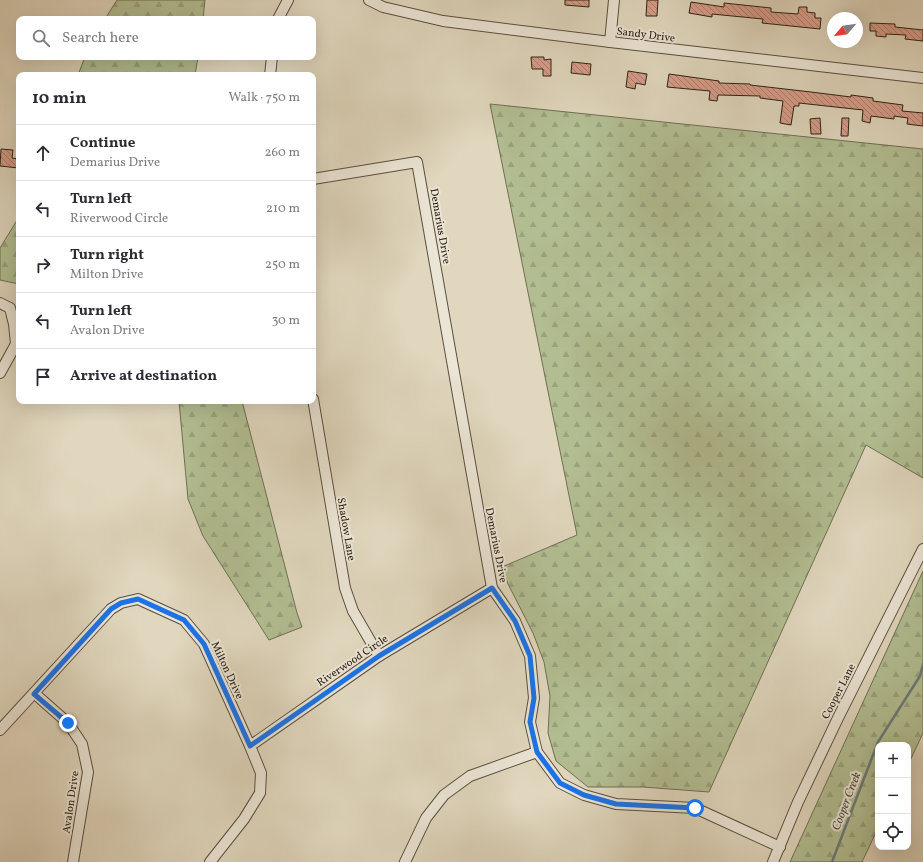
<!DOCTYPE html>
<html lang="en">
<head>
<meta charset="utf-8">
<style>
  body { margin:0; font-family:Vollkorn,serif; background:#f2f2f3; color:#2b2b33 }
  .controls { position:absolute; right:12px; bottom:12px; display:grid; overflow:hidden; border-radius:8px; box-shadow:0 4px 16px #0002 }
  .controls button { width:36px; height:36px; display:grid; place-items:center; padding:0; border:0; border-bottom:1px solid #e1e1e2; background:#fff; color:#2b2b33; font:20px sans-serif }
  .compass { position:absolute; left:827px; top:12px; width:36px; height:36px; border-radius:50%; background:#fff; box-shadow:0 4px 16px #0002; rotate:241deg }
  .stop { position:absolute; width:12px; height:12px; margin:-9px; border:3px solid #1a73e8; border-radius:50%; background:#fff }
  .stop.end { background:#1a73e8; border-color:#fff; box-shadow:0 1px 4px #0008 }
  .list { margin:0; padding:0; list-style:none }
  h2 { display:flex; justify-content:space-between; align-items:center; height:52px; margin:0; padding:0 16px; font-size:17px }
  h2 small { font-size:13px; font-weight:400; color:#7c7c81 }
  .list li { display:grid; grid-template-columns:26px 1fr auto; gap:12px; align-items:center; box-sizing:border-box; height:56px; padding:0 16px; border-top:1px solid #e1e1e2 }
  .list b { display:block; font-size:15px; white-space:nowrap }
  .list p { margin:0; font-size:13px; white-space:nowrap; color:#7c7c81 }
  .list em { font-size:13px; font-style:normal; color:#7c7c81 }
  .icon { flex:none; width:22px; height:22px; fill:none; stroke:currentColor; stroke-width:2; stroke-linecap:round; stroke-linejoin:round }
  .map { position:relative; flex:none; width:923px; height:862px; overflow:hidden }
  .search { position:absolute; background:#fff; box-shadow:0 4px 16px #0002; left:16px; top:16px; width:300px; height:44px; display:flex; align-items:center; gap:10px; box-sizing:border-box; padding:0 14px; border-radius:8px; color:#7c7c81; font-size:15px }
  .panel { position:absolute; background:#fff; box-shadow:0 4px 16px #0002; left:16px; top:72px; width:300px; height:332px; border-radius:8px }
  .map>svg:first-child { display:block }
  .forest { fill:url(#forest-firs); stroke:#6f7054 }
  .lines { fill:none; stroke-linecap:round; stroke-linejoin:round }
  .stream { stroke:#6d7b7a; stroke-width:2.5 }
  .building { fill:url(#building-back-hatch); stroke:#2c2216 }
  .minor-casing { stroke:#594f40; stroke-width:12 }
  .minor { stroke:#ebe5d5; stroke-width:10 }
  .route { stroke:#1a73e8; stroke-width:5 }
  .labels { text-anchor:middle; stroke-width:4; stroke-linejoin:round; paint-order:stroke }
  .street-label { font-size:11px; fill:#2c2216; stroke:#ebe5d5 }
  .water-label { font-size:12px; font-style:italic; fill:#4c4f48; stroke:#ebe5d5 }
</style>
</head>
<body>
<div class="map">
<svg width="923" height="862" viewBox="0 0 923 862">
  <defs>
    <pattern id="forest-firs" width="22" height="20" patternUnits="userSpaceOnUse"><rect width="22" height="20" fill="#b2be92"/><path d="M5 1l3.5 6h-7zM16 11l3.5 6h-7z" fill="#99a37d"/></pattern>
    <pattern id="building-back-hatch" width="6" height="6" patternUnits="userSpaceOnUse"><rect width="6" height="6" fill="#d89e8b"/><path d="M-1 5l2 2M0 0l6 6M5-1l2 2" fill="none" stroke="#af8071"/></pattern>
  </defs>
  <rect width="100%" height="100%" fill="#e0d7be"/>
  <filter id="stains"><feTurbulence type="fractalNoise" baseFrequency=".005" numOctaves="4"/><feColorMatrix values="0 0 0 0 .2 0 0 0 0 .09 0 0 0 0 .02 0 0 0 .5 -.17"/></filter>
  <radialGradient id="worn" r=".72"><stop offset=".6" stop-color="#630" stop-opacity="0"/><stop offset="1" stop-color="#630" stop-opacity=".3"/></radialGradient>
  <g class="forest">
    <path d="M117,0h88l-2,19h-98z"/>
    <path d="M85,57h113l-3,18h-117z"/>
    <path d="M490,104l433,45v329l-57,-33 -157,347 -66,-5h-55l-32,-26 -8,-28 2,-37 -6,-34 -11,-29 -25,-49 -6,-17 75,-32z"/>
    <path d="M19,217v67l-19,-4v-32z"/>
    <path d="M179,401h63l55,212 5,14 -33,13 -66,-104 -15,-37z"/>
    <path d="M923,571v162l-15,32v-20h-30v83l-16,34h-72z"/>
  </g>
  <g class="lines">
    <path class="stream" d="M832,862l46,-120 42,-66 3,-12"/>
  </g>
  <g class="building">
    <path d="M565,0h24v7l-24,-2z"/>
    <path d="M647,0h11l-1,16h-11z"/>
    <path d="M691,2l33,5v-4l47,5v4l27,2 1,-7h8v5l8,1v5h6l-1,11 -58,-6 1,-4 -51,-5v3l-23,-4z"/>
    <path d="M870,23l25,1v3l28,3v11l-18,-2 1,-4 -20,-1v3l-10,-1v-5h-6z"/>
    <path d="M531,57h13v3l7,-1v17h-8v-7h-11z"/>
    <path d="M572,62l19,2 -1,11 -19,-2z"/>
    <path d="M628,71l19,3 -2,11 -9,-2 -1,6 -9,-2z"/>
    <path d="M669,74l50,7v2l31,1v1l61,7 40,5v-2l22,3v3l30,4 -1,6 21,2v13l-16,-2 1,-6 -14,-2v3l-23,-3 -1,7 -8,-2 1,-11 -64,-7v3h-5l-3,19 -11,-2 3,-22 -23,-3v-2l-42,-1 -1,6 -8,-1 1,-9 -43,-4z"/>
    <path d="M820,118l1,16h-10l-1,-15z"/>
    <path d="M842,118h7l-1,18h-7z"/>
    <path d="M1,149l12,1 -1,8 7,1v9l-19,-2z"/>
  </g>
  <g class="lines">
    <defs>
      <g id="minor">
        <path d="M369,0l14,7 60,14 167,21 313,36"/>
        <path d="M278,19l10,-19"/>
        <path d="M610,42l4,-42"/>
        <path d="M270,75l2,-18"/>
        <path d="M313,179l104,-17 75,426 23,33 15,35 4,42 -4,24 7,30 23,31 24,12 32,9 79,4 85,39"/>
        <path d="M0,303l10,5 4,16 2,20 -16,29"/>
        <path d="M313,399l32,189 8,23 26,45"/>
        <path d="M34,693l34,30 14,21 6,28 -15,90"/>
        <path d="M0,730l111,-121 10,-6 17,-4 46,21 20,24 46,102 11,27 -1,20 -16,26 -34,43"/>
        <path d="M250,746l129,-90 113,-68"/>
        <path d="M405,862l21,-44 18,-23 26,-19 67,-24"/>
        <path d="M773,862l25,-60 40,-84 85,-169"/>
      </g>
    </defs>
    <use href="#minor" class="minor-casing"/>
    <use href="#minor" class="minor"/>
  </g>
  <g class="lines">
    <path class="route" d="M68,723l-34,-29 77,-85 10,-6 17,-4 46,21 20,24 46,102 129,-90 113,-68 23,33 15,35 4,42 -4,24 7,30 23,31 24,12 32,9 79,4"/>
  </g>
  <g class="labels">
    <g class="street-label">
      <text transform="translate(646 34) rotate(7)" y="4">Sandy Drive</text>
      <text transform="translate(441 226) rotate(80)" y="4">Demarius Drive</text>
      <text transform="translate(347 529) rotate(80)" y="4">Shadow Lane</text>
      <text transform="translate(497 545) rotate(79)" y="4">Demarius Drive</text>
      <text transform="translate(352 660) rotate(-34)" y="4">Riverwood Circle</text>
      <text transform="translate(228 670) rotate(65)" y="4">Milton Drive</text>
      <text transform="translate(838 691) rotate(-63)" y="4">Cooper Lane</text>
      <text transform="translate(70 802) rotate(-82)" y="4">Avalon Drive</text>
    </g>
    <g class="water-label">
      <text transform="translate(846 801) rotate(-69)" y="4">Cooper Creek</text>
    </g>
  </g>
  <rect width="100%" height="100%" filter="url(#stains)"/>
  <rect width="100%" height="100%" fill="url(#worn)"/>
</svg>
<div class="controls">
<button>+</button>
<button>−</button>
<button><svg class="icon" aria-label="locate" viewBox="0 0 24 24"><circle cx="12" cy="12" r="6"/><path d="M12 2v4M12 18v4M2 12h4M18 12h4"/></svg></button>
</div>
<svg class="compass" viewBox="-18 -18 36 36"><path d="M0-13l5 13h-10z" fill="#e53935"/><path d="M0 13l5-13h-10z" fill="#7c7c81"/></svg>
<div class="stop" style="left:695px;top:808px"></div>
<div class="stop end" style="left:68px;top:723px"></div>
<div class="search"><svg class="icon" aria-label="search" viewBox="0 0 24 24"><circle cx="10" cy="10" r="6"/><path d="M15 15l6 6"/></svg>Search here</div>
<section class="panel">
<h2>10 min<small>Walk · 750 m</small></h2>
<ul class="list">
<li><svg class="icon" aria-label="ahead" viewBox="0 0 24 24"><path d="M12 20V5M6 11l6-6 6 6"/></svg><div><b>Continue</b><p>Demarius Drive</p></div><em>260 m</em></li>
<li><svg class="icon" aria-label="left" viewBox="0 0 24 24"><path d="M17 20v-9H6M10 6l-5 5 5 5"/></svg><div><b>Turn left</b><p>Riverwood Circle</p></div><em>210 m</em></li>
<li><svg class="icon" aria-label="right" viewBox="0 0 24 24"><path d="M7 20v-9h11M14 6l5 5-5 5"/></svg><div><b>Turn right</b><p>Milton Drive</p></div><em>250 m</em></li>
<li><svg class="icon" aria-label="left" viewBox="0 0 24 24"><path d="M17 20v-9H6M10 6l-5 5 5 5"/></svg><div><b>Turn left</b><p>Avalon Drive</p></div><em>30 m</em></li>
<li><svg class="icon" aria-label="arrive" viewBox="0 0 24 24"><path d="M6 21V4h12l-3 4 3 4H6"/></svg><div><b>Arrive at destination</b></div></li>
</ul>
</section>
</div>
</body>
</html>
